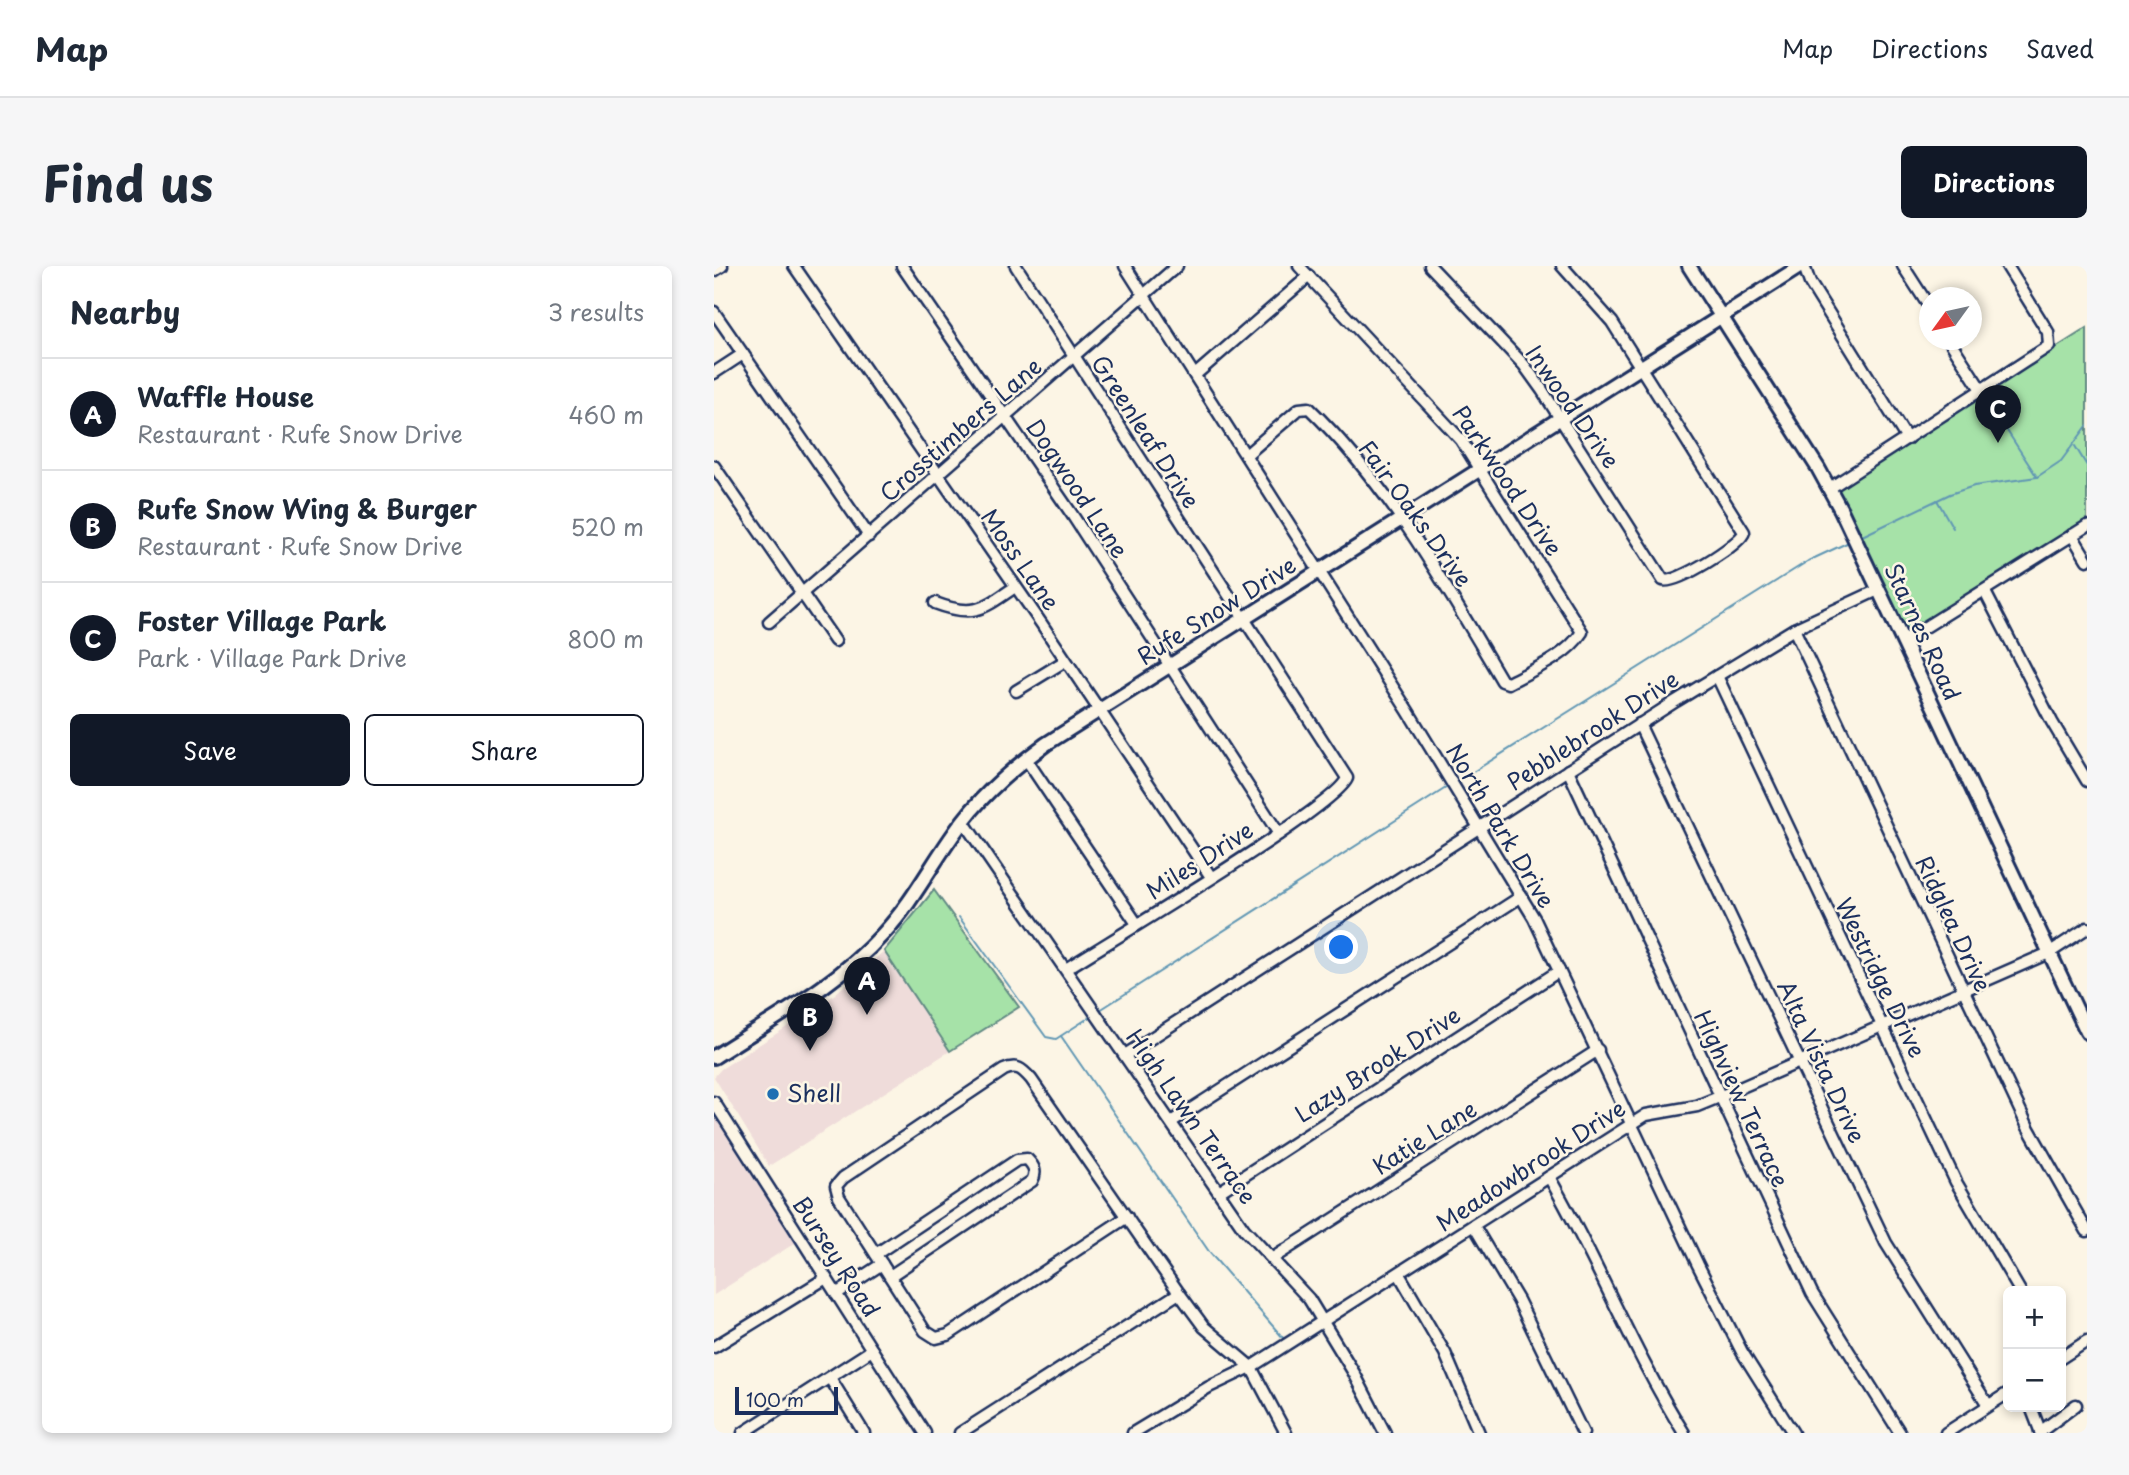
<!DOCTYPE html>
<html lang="en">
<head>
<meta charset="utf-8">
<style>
  body { margin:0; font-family:"Playpen Sans",sans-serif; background:#f6f6f7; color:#1f2937 }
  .controls { position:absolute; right:21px; bottom:21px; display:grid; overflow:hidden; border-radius:10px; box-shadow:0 4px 10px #0003 }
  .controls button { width:63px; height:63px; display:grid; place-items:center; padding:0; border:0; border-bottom:2px solid #e0e1e3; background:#fff; color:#1f2937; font:35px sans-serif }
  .compass { position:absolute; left:1205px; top:21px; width:63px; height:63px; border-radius:50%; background:#fff; box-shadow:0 4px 10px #0003; rotate:237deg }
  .scale { position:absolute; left:21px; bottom:18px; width:103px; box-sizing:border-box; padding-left:7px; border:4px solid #1b2f5e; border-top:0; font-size:19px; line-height:24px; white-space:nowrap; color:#1b2f5e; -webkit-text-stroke:5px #fcf5e5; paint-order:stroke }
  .you { position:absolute; left:628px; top:682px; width:24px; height:24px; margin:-18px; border:5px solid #fff; border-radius:50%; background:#1a73e8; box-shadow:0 0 0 10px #1a73e833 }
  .badge { display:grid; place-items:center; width:46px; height:46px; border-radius:50%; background:#111827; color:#fff; font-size:23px; font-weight:700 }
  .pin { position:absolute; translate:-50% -58px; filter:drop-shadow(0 2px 4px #0008) }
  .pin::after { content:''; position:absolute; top:37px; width:24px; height:21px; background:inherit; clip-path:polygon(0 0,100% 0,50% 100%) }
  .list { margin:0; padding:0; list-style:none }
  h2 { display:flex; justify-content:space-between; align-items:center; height:91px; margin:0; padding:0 28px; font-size:30px }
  h2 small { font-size:23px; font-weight:400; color:#747a83 }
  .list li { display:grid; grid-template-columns:46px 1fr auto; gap:21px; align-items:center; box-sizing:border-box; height:112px; padding:0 28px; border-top:2px solid #e0e1e3 }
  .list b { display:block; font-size:26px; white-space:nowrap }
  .list p { margin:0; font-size:23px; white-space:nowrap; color:#747a83 }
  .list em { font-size:23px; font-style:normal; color:#747a83 }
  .actions { display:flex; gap:14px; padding:21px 28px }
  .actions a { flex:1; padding:16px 0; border:2px solid #111827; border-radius:10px; text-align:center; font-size:24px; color:#111827 }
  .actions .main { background:#111827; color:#fff }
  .map { position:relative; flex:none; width:1373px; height:1167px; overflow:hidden; border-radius:10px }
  header { display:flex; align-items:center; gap:42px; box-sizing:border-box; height:98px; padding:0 35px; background:#fff; border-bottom:2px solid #e0e1e3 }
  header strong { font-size:33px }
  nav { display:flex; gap:38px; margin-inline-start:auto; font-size:24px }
  .intro { display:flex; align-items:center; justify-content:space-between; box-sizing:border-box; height:168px; padding:0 42px }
  h1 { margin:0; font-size:49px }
  .button { padding:18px 32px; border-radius:10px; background:#111827; color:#fff; font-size:24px; font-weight:700 }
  main { display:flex; gap:42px; padding:0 42px }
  aside { flex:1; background:#fff; border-radius:10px; box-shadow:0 4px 10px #0003 }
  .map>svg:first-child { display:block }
  .built { fill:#efdcda }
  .green { fill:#a6e2a8; stroke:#608883; stroke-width:2 }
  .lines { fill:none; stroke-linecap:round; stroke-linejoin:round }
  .stream { stroke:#6197b4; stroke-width:2 }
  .minor-casing { stroke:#1b2f5e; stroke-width:15 }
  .major-casing { stroke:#1b2f5e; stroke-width:18 }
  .minor { stroke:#fcf5e5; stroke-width:10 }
  .major { stroke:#fcf5e5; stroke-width:12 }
  .poi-dot { fill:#1f6fb2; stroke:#fcf5e5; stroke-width:2.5 }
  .labels { text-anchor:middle; stroke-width:5; stroke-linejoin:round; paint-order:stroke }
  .street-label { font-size:23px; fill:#1b2f5e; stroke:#fcf5e5 }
  .poi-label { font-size:23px; fill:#1b2f5e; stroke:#fcf5e5; text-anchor:start }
</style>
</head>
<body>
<header>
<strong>Map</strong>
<nav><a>Map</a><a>Directions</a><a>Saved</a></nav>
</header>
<div class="intro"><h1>Find us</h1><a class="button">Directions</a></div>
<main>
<aside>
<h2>Nearby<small>3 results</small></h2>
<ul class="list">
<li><span class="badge">A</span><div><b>Waffle House</b><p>Restaurant · Rufe Snow Drive</p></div><em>460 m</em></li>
<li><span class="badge">B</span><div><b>Rufe Snow Wing &amp; Burger</b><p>Restaurant · Rufe Snow Drive</p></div><em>520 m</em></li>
<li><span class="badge">C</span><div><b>Foster Village Park</b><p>Park · Village Park Drive</p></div><em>800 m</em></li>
</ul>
<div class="actions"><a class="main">Save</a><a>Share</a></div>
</aside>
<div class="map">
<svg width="1373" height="1167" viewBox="0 0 1373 1167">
  <rect width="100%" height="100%" fill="#fcf5e5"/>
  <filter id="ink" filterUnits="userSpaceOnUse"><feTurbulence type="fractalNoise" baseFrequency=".0143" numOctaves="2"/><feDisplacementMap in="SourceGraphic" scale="14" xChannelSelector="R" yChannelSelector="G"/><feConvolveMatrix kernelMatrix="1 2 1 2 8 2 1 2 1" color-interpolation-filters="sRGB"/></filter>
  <g filter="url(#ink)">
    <g class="built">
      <path d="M170,685l66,100 -181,115 -55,-89 7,-8 105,-67z"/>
      <path d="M0,850l81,127 -81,52z"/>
    </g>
    <g class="green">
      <path d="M1373,62v191l-180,116 -72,-147z"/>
      <path d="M220,624l85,117 -69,44 -66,-100z"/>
    </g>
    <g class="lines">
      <g class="stream">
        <path d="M1288,157l35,54"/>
        <path d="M1361,180l12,20"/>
        <path d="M1223,234l16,28"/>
        <path d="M1146,271l90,-43 24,-8 63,-9 24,-16 26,-35"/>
        <path d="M743,516l351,-221 41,-19"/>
        <path d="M245,651l87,120 10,2 37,-24"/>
        <path d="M386,744l349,-224"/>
        <path d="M347,770l149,217 74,86"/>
      </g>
      <defs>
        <g id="minor">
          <path d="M80,0l247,357 170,254"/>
          <path d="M188,0l169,247 208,321"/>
          <path d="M302,0l331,512c-8,27 -242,166 -281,191"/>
          <path d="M411,0l283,445 126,207 164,347 44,87 51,81"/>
          <path d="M716,0l94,99 18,25 121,190c12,5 78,-36 81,-48l-132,-210 -50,-56"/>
          <path d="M1090,0l6,17 97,156"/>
          <path d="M1189,0l27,42"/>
          <path d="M0,5l8,-5"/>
          <path d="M0,46l155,224"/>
          <path d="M1235,74l33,51"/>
          <path d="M0,107l29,-19"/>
          <path d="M481,109l114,-99"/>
          <path d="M532,189l53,-46 10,-1c80,77 137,178 193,273l6,2c25,-13 59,-27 74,-51l-121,-192 -162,-174"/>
          <path d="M0,200l121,175"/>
          <path d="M1116,222l219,-142 -1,-14 -41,-66"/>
          <path d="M1358,269l15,25"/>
          <path d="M1271,326l67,130 35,59"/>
          <path d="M221,337c39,15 48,6 80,-16"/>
          <path d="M55,356l408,-356"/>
          <path d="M1080,363l234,498 59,104"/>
          <path d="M1189,375l184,-115"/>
          <path d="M1003,410l239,506 64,109"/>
          <path d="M302,425l49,-30"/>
          <path d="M925,458l247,519 102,162"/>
          <path d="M312,493l111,165"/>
          <path d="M854,504l244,523 88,140"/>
          <path d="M249,555l281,408 65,70 45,74 31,60"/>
          <path d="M411,789l551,-354 118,-72 84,-39"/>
          <path d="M0,836l211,331"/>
          <path d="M457,856l351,-226"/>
          <path d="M835,911c49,84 83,174 135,256"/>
          <path d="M505,926l340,-221"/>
          <path d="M413,951l-179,118 -12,3 -11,-7 -86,-134 -3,-11 7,-8 161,-108c13,-6 18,-1 27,9l148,214 25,34 47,40 35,66"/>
          <path d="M760,960l44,74 65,133"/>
          <path d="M162,988l141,-94 10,-1c7,7 10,13 5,22l-142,95"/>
          <path d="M559,992l325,-208"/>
          <path d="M685,1008l46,79 34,80"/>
          <path d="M122,1028l46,-30"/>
          <path d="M0,1081l112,-69"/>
          <path d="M1347,1092l26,-17"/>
          <path d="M116,1112l34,55"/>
          <path d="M1317,1141l10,26"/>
          <path d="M1326,1166l36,-27"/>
          <path d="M29,1167l129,-83"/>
          <path d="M246,1167l219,-140"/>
          <path d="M419,1167l76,-46 42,-20 395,-252 51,-9 22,-9 330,-144 38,-25"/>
          <path d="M1232,1167l62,-40"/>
        </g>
        <g id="major">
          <path d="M975,0l129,202 23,42 246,522"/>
          <path d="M0,791c58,-38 122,-71 169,-123 32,-34 52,-77 81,-114 23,-30 51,-53 82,-76l755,-478"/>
        </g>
      </defs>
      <use href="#minor" class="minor-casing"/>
      <use href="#major" class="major-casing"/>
      <use href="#minor" class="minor"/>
      <use href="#major" class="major"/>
    </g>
  </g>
  <circle class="poi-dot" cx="59" cy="828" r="7"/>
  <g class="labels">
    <g class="street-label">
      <text transform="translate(858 141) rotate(55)" y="8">Inwood Drive</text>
      <text transform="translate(247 164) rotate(-41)" y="8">Crosstimbers Lane</text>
      <text transform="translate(431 166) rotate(57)" y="8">Greenleaf Drive</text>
      <text transform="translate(793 215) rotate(56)" y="8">Parkwood Drive</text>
      <text transform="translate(363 223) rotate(56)" y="8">Dogwood Lane</text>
      <text transform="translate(701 248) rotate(54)" y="8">Fair Oaks Drive</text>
      <text transform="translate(306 294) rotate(55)" y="8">Moss Lane</text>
      <text transform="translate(503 345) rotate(-32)" y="8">Rufe Snow Drive</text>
      <text transform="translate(1208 366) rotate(65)" y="8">Starnes Road</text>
      <text transform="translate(879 465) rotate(-33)" y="8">Pebblebrook Drive</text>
      <text transform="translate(786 560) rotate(59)" y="8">North Park Drive</text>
      <text transform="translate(486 595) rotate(-33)" y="8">Miles Drive</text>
      <text transform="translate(1239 658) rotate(65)" y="8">Ridglea Drive</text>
      <text transform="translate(1166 712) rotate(64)" y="8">Westridge Drive</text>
      <text transform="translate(1107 796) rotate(65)" y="8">Alta Vista Drive</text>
      <text transform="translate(664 799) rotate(-33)" y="8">Lazy Brook Drive</text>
      <text transform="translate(1027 833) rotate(65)" y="8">Highview Terrace</text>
      <text transform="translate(477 851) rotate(55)" y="8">High Lawn Terrace</text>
      <text transform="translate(711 872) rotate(-32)" y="8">Katie Lane</text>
      <text transform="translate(817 900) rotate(-33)" y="8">Meadowbrook Drive</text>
      <text transform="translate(122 991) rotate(57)" y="8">Bursey Road</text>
    </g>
    <g class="poi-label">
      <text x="73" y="836">Shell</text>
    </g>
  </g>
</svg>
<div class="controls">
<button>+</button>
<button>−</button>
</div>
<svg class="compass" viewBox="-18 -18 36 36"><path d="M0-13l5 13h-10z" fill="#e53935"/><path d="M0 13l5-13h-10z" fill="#747a83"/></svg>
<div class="scale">100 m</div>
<div class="you"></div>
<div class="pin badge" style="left:153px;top:749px">A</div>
<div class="pin badge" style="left:96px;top:785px">B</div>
<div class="pin badge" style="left:1284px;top:177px">C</div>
</div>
</main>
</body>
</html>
